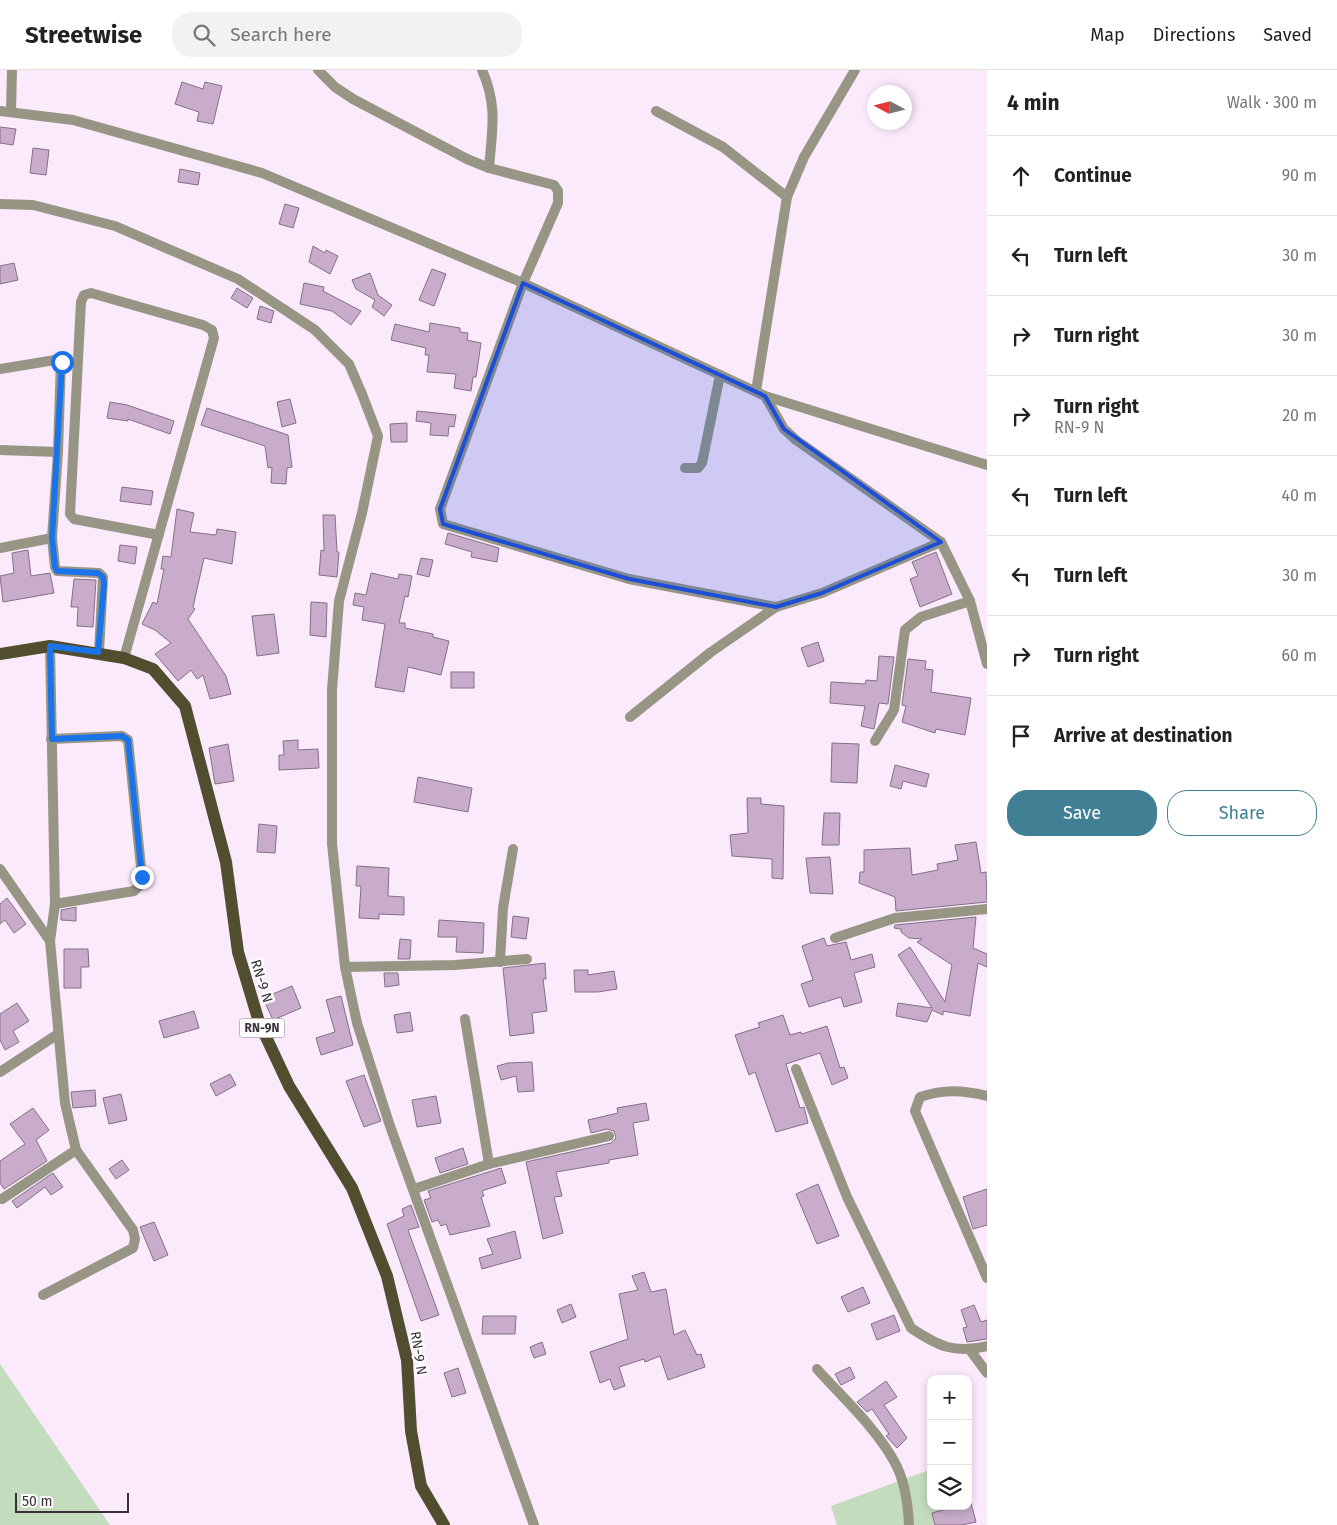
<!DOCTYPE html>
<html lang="en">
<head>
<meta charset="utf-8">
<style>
  body { margin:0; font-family:"Fira Sans",sans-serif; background:#f2f2f2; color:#222 }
  .controls { position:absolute; right:15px; bottom:15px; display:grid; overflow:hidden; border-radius:10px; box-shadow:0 2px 8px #0003 }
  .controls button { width:45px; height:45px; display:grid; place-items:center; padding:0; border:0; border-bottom:1px solid #e0e0e0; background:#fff; color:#222; font:25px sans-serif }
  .compass { position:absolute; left:867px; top:15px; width:45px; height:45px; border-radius:50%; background:#fff; box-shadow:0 2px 8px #0003; rotate:277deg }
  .scale { position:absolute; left:15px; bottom:12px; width:114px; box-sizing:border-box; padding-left:5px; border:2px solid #39313a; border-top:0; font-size:14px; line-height:18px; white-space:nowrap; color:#39313a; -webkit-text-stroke:4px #fdfdfd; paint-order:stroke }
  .stop { position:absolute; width:15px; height:15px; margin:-11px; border:4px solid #1a73e8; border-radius:50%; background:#fff }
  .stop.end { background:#1a73e8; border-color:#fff; box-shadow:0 1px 5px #0008 }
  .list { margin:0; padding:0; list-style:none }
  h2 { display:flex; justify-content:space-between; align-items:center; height:65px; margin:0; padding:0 20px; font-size:21px }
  h2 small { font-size:16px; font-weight:400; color:#767676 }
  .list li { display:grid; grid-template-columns:32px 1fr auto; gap:15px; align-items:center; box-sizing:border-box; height:80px; padding:0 20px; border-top:1px solid #e0e0e0 }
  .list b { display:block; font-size:19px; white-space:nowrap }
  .list p { margin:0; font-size:16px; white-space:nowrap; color:#767676 }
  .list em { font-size:16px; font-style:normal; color:#767676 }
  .actions { display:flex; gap:10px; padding:15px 20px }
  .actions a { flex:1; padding:11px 0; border:1px solid #417f95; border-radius:20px; text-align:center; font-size:18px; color:#417f95 }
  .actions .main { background:#417f95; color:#fff }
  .icon { flex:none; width:28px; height:28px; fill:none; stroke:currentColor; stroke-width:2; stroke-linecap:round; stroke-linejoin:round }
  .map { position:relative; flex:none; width:987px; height:1455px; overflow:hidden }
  header { display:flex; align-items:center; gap:30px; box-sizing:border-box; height:70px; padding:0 25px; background:#fff; border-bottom:1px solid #e0e0e0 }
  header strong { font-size:24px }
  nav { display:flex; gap:28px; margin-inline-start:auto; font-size:18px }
  .search { width:350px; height:45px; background:#f2f2f2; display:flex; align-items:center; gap:12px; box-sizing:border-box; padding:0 18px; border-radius:20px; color:#767676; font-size:19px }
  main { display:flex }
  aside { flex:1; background:#fff }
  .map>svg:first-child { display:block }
  .green { fill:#c3dcbd }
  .building { fill:#c9accc; stroke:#837085 }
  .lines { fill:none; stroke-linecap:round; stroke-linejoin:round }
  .street { stroke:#979685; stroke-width:10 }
  .primary { stroke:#514e30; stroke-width:12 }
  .route { stroke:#1a73e8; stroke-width:6 }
  .marked { fill:#1d4ed8; fill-opacity:0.2; stroke:#1d4ed8; stroke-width:4; stroke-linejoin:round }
  .labels { text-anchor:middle; stroke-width:5; stroke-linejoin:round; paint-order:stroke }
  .shield { fill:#fdfdfd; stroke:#746e74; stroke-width:1 }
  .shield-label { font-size:12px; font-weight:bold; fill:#39313a }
  .street-label { font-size:14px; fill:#39313a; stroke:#fdfdfd }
</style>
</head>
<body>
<header>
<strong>Streetwise</strong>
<div class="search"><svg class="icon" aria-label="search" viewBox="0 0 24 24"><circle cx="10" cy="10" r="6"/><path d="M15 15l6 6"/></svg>Search here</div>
<nav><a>Map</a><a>Directions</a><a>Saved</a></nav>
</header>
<main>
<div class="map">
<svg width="987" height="1455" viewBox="0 0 987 1455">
  <rect width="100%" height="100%" fill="#fbe9fc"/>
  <g class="green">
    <path d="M0,1294l110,161h-110z"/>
    <path d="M929,1400l2,36h8l5,19h-107l-6,-19z"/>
  </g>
  <g class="building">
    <path d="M182,12l21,7 2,-7 17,4 -9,38 -16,-3 2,-9 -24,-8z"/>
    <path d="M0,57l16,2 -3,16 -13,-2z"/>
    <path d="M33,78l16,2 -3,25 -16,-2z"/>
    <path d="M180,99l20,4 -2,12 -20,-3z"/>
    <path d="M285,134l14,4 -6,20 -14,-4z"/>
    <path d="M313,176l12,7 1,-3 12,6 -8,18 -21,-12z"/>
    <path d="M14,193l4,17 -18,4v-18z"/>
    <path d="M432,199l14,5 -12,32 -15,-6z"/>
    <path d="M370,203l8,22 14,10 -8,11 -12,-9 3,-7 -19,-11 -4,-9z"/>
    <path d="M304,213l20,4 -1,4 38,20 -10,14 -19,-14 -32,-7z"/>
    <path d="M237,218l16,10 -6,10 -16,-10z"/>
    <path d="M260,236l14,5 -3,12 -14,-4z"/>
    <path d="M430,253l30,5v4l8,1 -1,7 14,3 -5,34h-3l-2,14 -17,-3 2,-14 -29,-2 2,-17h-4l1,-7 -35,-8 4,-16 34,8z"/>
    <path d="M290,329l6,24 -14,4 -5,-25z"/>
    <path d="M110,332l17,3 47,16 -4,13 -42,-15v2l-21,-3z"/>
    <path d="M207,338l81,27 4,32 -5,1 -1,16 -15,-1 1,-16 -4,1 -3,-22 -64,-21z"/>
    <path d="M417,341l39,4 -2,12 -5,-1 -1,10 -18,-1 1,-12 -15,-2z"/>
    <path d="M407,353v19h-16l-1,-18z"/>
    <path d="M122,417l31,4 -2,14 -31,-4z"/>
    <path d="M177,439l17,4 -4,19 26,3 1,-6 19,3 -4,32 -28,-6 -11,49 2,2 -7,10 38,57 5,18 -21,5 -7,-24 -6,4 -6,-9 -13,11 -23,-27 16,-11 -16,-13 -13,-6 11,-22 4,2 7,-35h-3l2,-13 8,1z"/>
    <path d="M323,445h12l2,37h2l-2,25 -18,-2 2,-25 3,1z"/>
    <path d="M448,463l51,15 -2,14 -26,-5 1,-5 -27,-8z"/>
    <path d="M120,475l17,2 -2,17 -17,-3z"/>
    <path d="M28,480l3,26 19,-3 4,20 -51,9 -3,-26 14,-3 -2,-20z"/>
    <path d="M936,482l16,42 -32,13 -10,-28 8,-3 -6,-14z"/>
    <path d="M421,488l12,2 -4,17 -12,-3z"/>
    <path d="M371,503l27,6 1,-5 13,2 -4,21 -3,-1 -6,27h6v5l28,6v3l16,4 -8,34 -33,-8 -4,25 -29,-5 10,-63 -23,-4 2,-13 -11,-2 2,-12 11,2z"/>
    <path d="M74,509l22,1 -3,47 -16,-1 1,-19h-7z"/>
    <path d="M311,532l16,1 -1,34 -16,-2z"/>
    <path d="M274,544l5,39 -22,3 -5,-40z"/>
    <path d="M818,572l6,19 -16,6 -7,-19z"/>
    <path d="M879,586l15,1 -6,47 -9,-1 -5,26 -13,-3 4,-20 -35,-3 1,-21 34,2 1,-4 11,1z"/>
    <path d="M908,589l18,2 -1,8 8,1 -2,22 40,6 -6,37 -29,-6 -1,4 -33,-11 4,-16 -4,-1z"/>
    <rect x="451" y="602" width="23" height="16"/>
    <path d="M298,670v10l20,-1 1,19 -40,2v-15h5l-1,-14z"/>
    <path d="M832,673l27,1 -2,39 -26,-1z"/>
    <path d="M228,674l6,37 -19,3 -6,-36z"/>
    <path d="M895,695l34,9 -3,13 -23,-6 -2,8 -11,-3z"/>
    <path d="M418,707l54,11 -4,24 -54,-10z"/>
    <path d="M747,728h14v6l23,2 -1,73 -11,-1v-19l-40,-3 -2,-21 18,-2z"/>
    <path d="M824,743h16l-1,32h-17z"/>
    <path d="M259,754l18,2 -2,27 -18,-1z"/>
    <path d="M976,772l5,31 5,-1 1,30 -91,9 -1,-14 -36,-14 1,-11h4v-22l46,-2 2,27 26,-5 -1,-6 21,-4 -3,-15z"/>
    <path d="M830,787l3,37 -23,-1 -4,-35z"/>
    <path d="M357,796l32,2 -1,28 16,1v18l-25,-1v5l-20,-1 2,-32h-5z"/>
    <path d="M7,828l19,26 -12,9 -9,-13 -5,4v-20z"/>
    <path d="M76,837v14l-15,-1v-10z"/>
    <path d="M513,846l16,2 -3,21 -15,-2z"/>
    <path d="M976,847l-3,31 14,6v13l-9,-4 -8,53 -27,-5v4l-11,-5 -5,12 -31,-6 2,-13 34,5 -34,-53 12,-8 35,55 7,-37 -35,-23 5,-3 -13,-1 -8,-6v-3l-7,-1 1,-3z"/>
    <path d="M439,850l45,3 -1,30 -27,-1 1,-15h-19z"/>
    <path d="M824,868l3,8 19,-4 5,18 21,-6 3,13 -21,6 8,29 -18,5 -3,-10 -32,10 -8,-23 12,-4 -11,-34z"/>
    <path d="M400,869l11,1 -1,19h-12z"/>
    <path d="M64,879h24l1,18h-8v21h-17z"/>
    <path d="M545,893l1,16h-3l4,32 -15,2 2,20 -24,3 -7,-68z"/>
    <path d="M574,900h14v5l26,-4 3,18 -19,3h-23z"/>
    <path d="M384,903h14l1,12 -14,2z"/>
    <path d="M292,916l9,22 -28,12 -10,-22z"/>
    <path d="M341,926l12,49 -32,10 -5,-17 19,-6 -9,-32z"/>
    <path d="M17,933l12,18 -16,10 6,11 -14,8 -5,-10v-26z"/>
    <path d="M194,941l5,17 -35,10 -5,-17z"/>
    <path d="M410,942l3,19 -16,2 -3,-18z"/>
    <path d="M783,945l7,20 11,-3 1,2 25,-8 13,42 4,-1 4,11 -16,7 -12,-32 -34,11 14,44 4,-1 4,16 -32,9 -21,-60 -6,3 -14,-40 25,-8 -2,-4z"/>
    <path d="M532,992l2,29 -16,1 -2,-16 -15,4 -4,-14 11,-3z"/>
    <path d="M230,1004l6,11 -20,11 -6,-12z"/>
    <path d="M364,1005l17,46 -17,6 -18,-46z"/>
    <path d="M95,1020l1,16 -23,2 -2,-16z"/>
    <path d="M121,1024l6,26 -18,4 -6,-26z"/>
    <path d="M436,1026l5,27 -24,4 -5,-27z"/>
    <path d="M646,1033l3,17 -16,3 5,32 -29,5v3l-53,9 6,24 -8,1 9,36 -20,6 -17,-77 85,-19 5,-5 -2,-7 -7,-2 -16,4 -3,-13 30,-7 -1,-5z"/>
    <path d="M33,1038l16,22 -13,10 11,21 -43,28 -4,-6v-22l25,-17 -15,-20z"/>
    <path d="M463,1078l5,16 -28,9 -5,-15z"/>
    <path d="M122,1090l7,10 -13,9 -7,-10z"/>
    <path d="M501,1098l5,15 -24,8 2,5 -3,1 9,29 -40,9 -4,-11 -5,2 -3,-6 -6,2 -8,-22 7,-2 -3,-7z"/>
    <path d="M53,1103l10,14 -12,8 -6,-8 -28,21 -5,-7z"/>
    <path d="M818,1114l21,52 -22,8 -21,-50z"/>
    <path d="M987,1119v36l-14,4 -10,-32z"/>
    <path d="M411,1135l8,22 -11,3 31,85 -18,6 -34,-97 17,-8 -2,-7z"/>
    <path d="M154,1152l14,33 -14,6 -14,-34z"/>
    <path d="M515,1161l6,27 -39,11 -3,-11 14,-4 -6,-15z"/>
    <path d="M644,1202l7,20 15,-3 8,46 11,-5 12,25 4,-1 4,13 -37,13 -8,-24 -15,6 -1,-3 -25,8 6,19 -11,4 -4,-11 -10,4 -10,-31 38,-13 -9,-45 19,-4 -6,-14z"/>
    <path d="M863,1217l7,16 -22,9 -7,-15z"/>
    <path d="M571,1234l5,13 -14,6 -5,-13z"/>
    <path d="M974,1235l7,17 6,-2v19l-20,3 -4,-14 4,-1 -6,-17z"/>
    <path d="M894,1245l6,16 -23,9 -6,-16z"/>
    <path d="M483,1246h33l-1,18h-33z"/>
    <path d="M542,1272l4,12 -12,4 -4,-11z"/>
    <path d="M850,1297l5,11 -14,7 -6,-11z"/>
    <path d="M458,1298l8,25 -14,4 -8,-24z"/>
    <path d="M886,1311l11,16 -13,8 23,33 -10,10 -11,-12 3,-2 -17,-25 -5,3 -10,-10z"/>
    <path d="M971,1433l5,19 -14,3h-27l-3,-12 26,-7h10z"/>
  </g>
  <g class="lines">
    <g class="street">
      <path d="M318,0l17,17 18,12 114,60 22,9 65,17 4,6v12l-35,80 -83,226 3,15 186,55 147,28"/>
      <path d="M482,0c16,36 10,60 7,98"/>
      <path d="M0,41l73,9 189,53 261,110 242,113 222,69"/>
      <path d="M11,41l1,-41"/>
      <path d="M656,41l67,36 64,50"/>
      <path d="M0,134l33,1 82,21 123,53 77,51 34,34 13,30 16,42 -16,77 -23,88 -7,89v154l13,123 12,56 33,103 144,399"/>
      <path d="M0,299l61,-10 -3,93 -6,86 3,29 2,4 42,2 4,4 -4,75"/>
      <path d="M756,321l31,-194 17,-40 51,-87"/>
      <path d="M765,326l19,33 12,11 145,102 29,59 17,63"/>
      <path d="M0,380l58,2"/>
      <path d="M685,398h13l4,-5 18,-88"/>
      <path d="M0,478l52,-10"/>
      <path d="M124,588l90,-320 -2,-8 -9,-5 -112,-32 -7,2 -3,7 -11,212 4,5 85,16"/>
      <path d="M630,647l81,-65 65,-45 46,-14 119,-51"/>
      <path d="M51,669l71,-3 6,4 14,137 -2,8 -6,6 -79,13"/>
      <path d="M875,671l19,-31 11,-80 16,-13 49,-16"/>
      <path d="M0,799l50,72"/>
      <path d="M835,868l60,-20 92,-9"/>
      <path d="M500,892l3,-54 10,-59"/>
      <path d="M345,897l110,-2 72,-6"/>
      <path d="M465,949l24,145"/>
      <path d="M796,999l51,128 64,131c27,18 43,26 76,18"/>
      <path d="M0,1002l58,-38"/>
      <path d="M987,1026c-24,-6 -43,-7 -67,1l-5,14 72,167"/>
      <path d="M414,1119l75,-25 120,-28"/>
      <path d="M2,1129l74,-49"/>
      <path d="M43,1225l90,-47 2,-9 -2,-9 -57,-80 -11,-47 -15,-162 5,-37 -5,-258"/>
      <path d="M970,1280l17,23"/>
      <path d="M817,1299c26,29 58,58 77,92 11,19 14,43 15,64"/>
    </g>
    <path class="primary" d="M0,584l50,-8 74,12 29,11 32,37 41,156 12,90 21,70 30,64 63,102 35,88 20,84 4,71 10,55 23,39"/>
  </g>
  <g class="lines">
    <path class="route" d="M62,292l-10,176 3,29 2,4 41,2 5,4 1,7 -6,68 -48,-6 2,93 70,-3 6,4 14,137"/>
  </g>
  <path class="marked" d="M523,213l242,113 19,33 157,113 -119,51 -46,14 -147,-28 -186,-55 -3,-15z"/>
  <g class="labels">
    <rect class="shield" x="239.5" y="948.5" width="45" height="19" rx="4"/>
    <g class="shield-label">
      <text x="262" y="962">RN-9N</text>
    </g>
    <g class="street-label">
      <text transform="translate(262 911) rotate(73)" y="5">RN-9 N</text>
      <text transform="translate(419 1283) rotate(81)" y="5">RN-9 N</text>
    </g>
  </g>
</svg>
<div class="controls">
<button>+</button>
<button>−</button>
<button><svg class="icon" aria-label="layers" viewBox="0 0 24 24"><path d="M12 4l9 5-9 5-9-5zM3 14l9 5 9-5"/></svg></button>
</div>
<svg class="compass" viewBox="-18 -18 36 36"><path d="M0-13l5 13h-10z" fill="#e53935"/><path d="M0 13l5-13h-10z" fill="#767676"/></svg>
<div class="scale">50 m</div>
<div class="stop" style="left:62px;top:292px"></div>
<div class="stop end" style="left:142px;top:807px"></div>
</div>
<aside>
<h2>4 min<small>Walk · 300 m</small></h2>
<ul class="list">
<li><svg class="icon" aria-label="ahead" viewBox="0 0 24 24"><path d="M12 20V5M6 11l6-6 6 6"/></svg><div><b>Continue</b></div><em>90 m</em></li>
<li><svg class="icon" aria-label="left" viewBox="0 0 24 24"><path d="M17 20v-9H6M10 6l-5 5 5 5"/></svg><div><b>Turn left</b></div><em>30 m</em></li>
<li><svg class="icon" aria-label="right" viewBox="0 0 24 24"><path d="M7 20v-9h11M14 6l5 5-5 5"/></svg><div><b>Turn right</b></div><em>30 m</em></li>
<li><svg class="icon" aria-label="right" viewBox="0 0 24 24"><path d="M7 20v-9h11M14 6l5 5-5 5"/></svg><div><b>Turn right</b><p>RN-9 N</p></div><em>20 m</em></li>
<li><svg class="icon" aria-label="left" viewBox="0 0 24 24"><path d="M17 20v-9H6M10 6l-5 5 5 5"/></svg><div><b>Turn left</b></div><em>40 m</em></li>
<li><svg class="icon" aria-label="left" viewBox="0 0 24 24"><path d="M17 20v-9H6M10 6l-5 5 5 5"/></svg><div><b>Turn left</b></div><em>30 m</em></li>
<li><svg class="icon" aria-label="right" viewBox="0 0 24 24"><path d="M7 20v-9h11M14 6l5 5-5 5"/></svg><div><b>Turn right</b></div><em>60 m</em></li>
<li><svg class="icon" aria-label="arrive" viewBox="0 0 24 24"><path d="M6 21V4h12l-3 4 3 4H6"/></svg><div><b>Arrive at destination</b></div></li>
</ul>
<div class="actions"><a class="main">Save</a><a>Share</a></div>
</aside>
</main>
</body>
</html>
